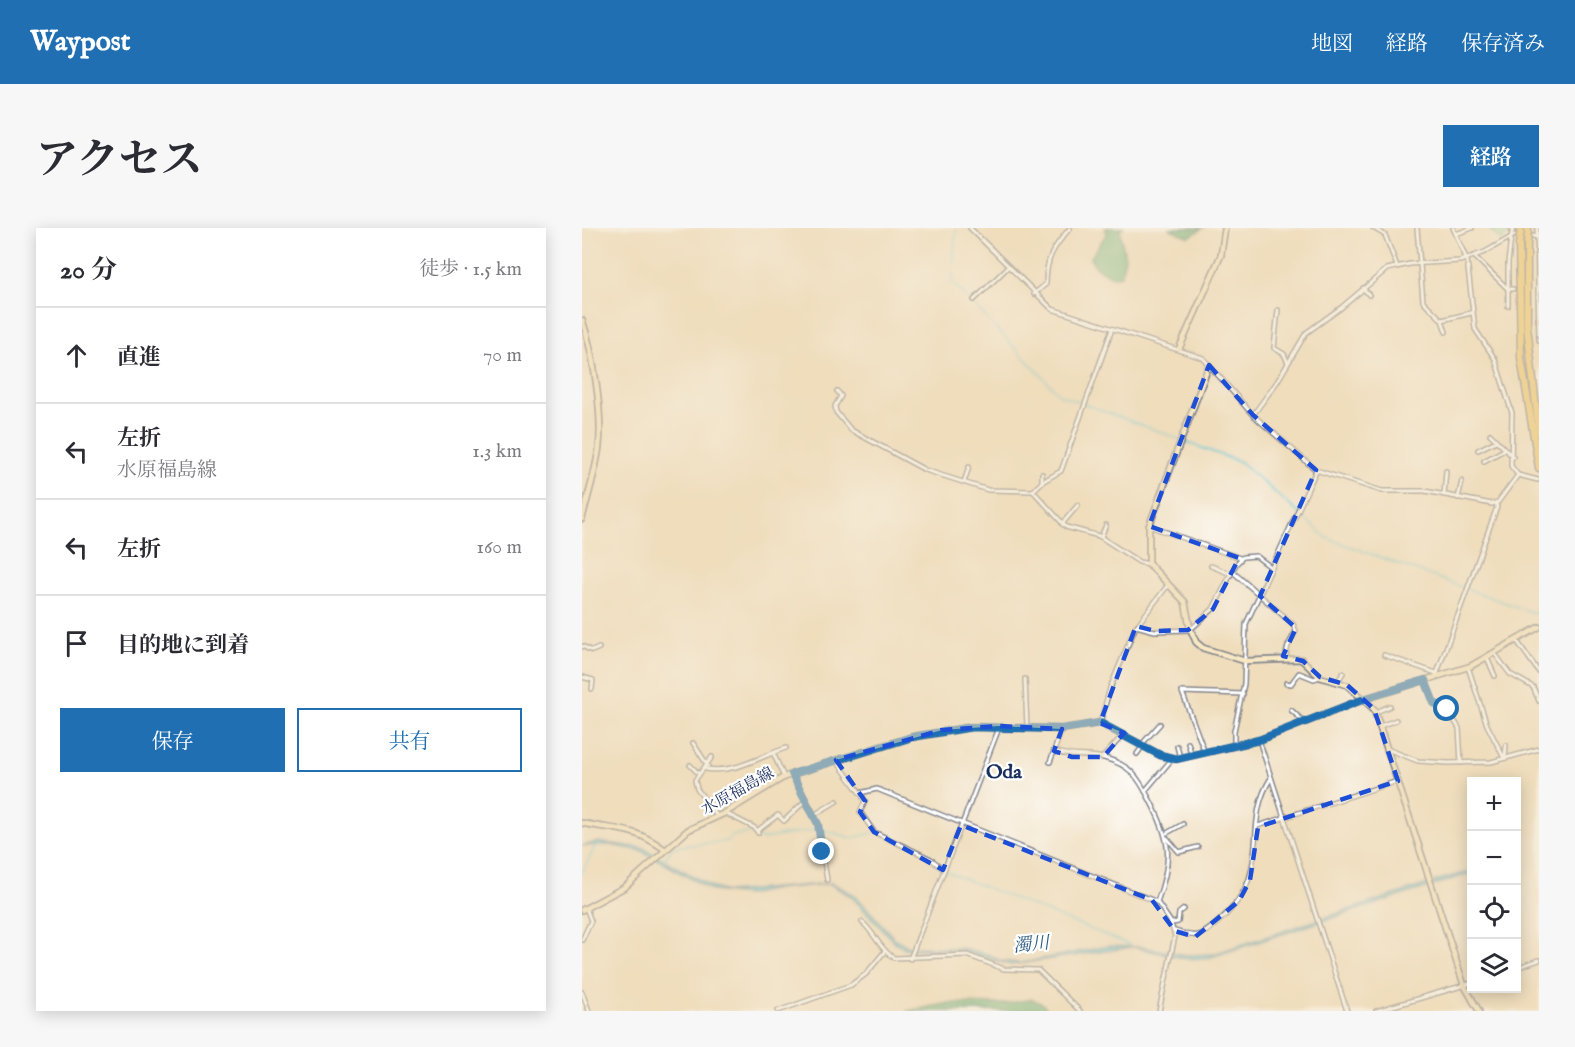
<!DOCTYPE html>
<html lang="ja">
<head>
<meta charset="utf-8">
<style>
  body { margin:0; font-family:"IM FELL English","Noto Serif JP",serif; background:#f7f7f7; color:#2b2b33 }
  .controls { position:absolute; right:18px; bottom:18px; display:grid; overflow:hidden; border-radius:0px; box-shadow:0 3px 15px #0003 }
  .controls button { width:54px; height:54px; display:grid; place-items:center; padding:0; border:0; border-bottom:2px solid #e1e1e2; background:#fff; color:#2b2b33; font:30px sans-serif }
  .stop { position:absolute; width:18px; height:18px; margin:-14px; border:4px solid #1f6fb2; border-radius:50%; background:#fff }
  .stop.end { background:#1f6fb2; border-color:#fff; box-shadow:0 2px 6px #0008 }
  .list { margin:0; padding:0; list-style:none }
  h2 { display:flex; justify-content:space-between; align-items:center; height:78px; margin:0; padding:0 24px; font-size:26px }
  h2 small { font-size:20px; font-weight:400; color:#7c7c81 }
  .list li { display:grid; grid-template-columns:39px 1fr auto; gap:18px; align-items:center; box-sizing:border-box; height:96px; padding:0 24px; border-top:2px solid #e1e1e2 }
  .list b { display:block; font-size:22px; white-space:nowrap }
  .list p { margin:0; font-size:20px; white-space:nowrap; color:#7c7c81 }
  .list em { font-size:20px; font-style:normal; color:#7c7c81 }
  .actions { display:flex; gap:12px; padding:18px 24px }
  .actions a { flex:1; padding:14px 0; border:2px solid #1f6fb2; border-radius:0px; text-align:center; font-size:21px; color:#1f6fb2 }
  .actions .main { background:#1f6fb2; color:#fff }
  .icon { flex:none; width:33px; height:33px; fill:none; stroke:currentColor; stroke-width:2; stroke-linecap:round; stroke-linejoin:round }
  .map { position:relative; flex:none; width:957px; height:783px; overflow:hidden; border-radius:0px }
  header { display:flex; align-items:center; gap:36px; box-sizing:border-box; height:84px; padding:0 30px; background:#1f6fb2; color:#fff }
  header strong { font-size:28px }
  nav { display:flex; gap:33px; margin-inline-start:auto; font-size:21px }
  .intro { display:flex; align-items:center; justify-content:space-between; box-sizing:border-box; height:144px; padding:0 36px }
  h1 { margin:0; font-size:42px }
  .button { padding:15px 27px; border-radius:0px; background:#1f6fb2; color:#fff; font-size:21px; font-weight:700 }
  main { display:flex; gap:36px; padding:0 36px }
  aside { flex:1; background:#fff; border-radius:0px; box-shadow:0 3px 15px #0003 }
  .map>svg:first-child { display:block }
  .green { fill:#7ed091; stroke:#4c8078; stroke-width:1.5 }
  .forest { fill:#66b27b; stroke:#40706c; stroke-width:1.5 }
  .water { fill:#59c4d3; stroke:#3a7a98; stroke-width:1.5 }
  .lines { fill:none; stroke-linecap:round; stroke-linejoin:round }
  .stream { stroke:#59c4d3; stroke-width:1.5 }
  .street-casing { stroke:#85868d; stroke-width:6 }
  .secondary-casing { stroke:#85868d; stroke-width:8 }
  .highway-casing { stroke:#85868d; stroke-width:9 }
  .street { stroke:#fff; stroke-width:3 }
  .secondary { stroke:#f8e8c3; stroke-width:4.5 }
  .highway { stroke:#edc569; stroke-width:6 }
  .highway-bridge-casing { stroke:#85868d; stroke-width:9; stroke-linecap:butt }
  .highway-bridge { stroke:#edc569; stroke-width:6 }
  .route { stroke:#1f6fb2; stroke-width:8 }
  .marked { fill:none; stroke:#1d4ed8; stroke-width:4.5; stroke-dasharray:12 8; stroke-linejoin:round }
  .labels { text-anchor:middle; stroke-width:4.5; stroke-linejoin:round; paint-order:stroke }
  .street-label { font-size:16px; fill:#1b2f5e; stroke:#fff }
  .water-label { font-size:18px; font-style:italic; fill:#2e5c81; stroke:#fff }
  .quarter-label { font-size:20px; font-weight:bold; fill:#1b2f5e; stroke:#fff }
</style>
</head>
<body>
<header>
<strong>Waypost</strong>
<nav><a>地図</a><a>経路</a><a>保存済み</a></nav>
</header>
<div class="intro"><h1>アクセス</h1><a class="button">経路</a></div>
<main>
<aside>
<h2>20 分<small>徒歩 · 1.5 km</small></h2>
<ul class="list">
<li><svg class="icon" aria-label="ahead" viewBox="0 0 24 24"><path d="M12 20V5M6 11l6-6 6 6"/></svg><div><b>直進</b></div><em>70 m</em></li>
<li><svg class="icon" aria-label="left" viewBox="0 0 24 24"><path d="M17 20v-9H6M10 6l-5 5 5 5"/></svg><div><b>左折</b><p>水原福島線</p></div><em>1.3 km</em></li>
<li><svg class="icon" aria-label="left" viewBox="0 0 24 24"><path d="M17 20v-9H6M10 6l-5 5 5 5"/></svg><div><b>左折</b></div><em>160 m</em></li>
<li><svg class="icon" aria-label="arrive" viewBox="0 0 24 24"><path d="M6 21V4h12l-3 4 3 4H6"/></svg><div><b>目的地に到着</b></div></li>
</ul>
<div class="actions"><a class="main">保存</a><a>共有</a></div>
</aside>
<div class="map">
<svg width="957" height="783" viewBox="0 0 957 783">
  <rect width="100%" height="100%" fill="#fff"/>
  <filter id="ink" filterUnits="userSpaceOnUse"><feTurbulence type="fractalNoise" baseFrequency=".0167" numOctaves="2"/><feDisplacementMap in="SourceGraphic" scale="12" xChannelSelector="R" yChannelSelector="G"/><feConvolveMatrix kernelMatrix="1 2 1 2 8 2 1 2 1" color-interpolation-filters="sRGB"/></filter>
  <filter id="wash" filterUnits="userSpaceOnUse"><feTurbulence type="fractalNoise" baseFrequency=".008" numOctaves="4" result="noise"/><feDisplacementMap in="SourceGraphic" scale="24" xChannelSelector="R" yChannelSelector="G"/><feGaussianBlur stdDeviation="1.35" result="paint"/><feColorMatrix in="noise" values="0 0 0 0 0 0 0 0 0 0 0 0 0 0 0 0 0 1.4 0 .05"/><feComposite in="paint" operator="in"/></filter>
  <g filter="url(#wash)">
    <rect width="100%" height="100%" fill="#efddbc"/>
    <path class="green" d="M906,0h22l-1,6 -8,7z"/>
    <g class="forest">
      <path d="M523,0h18l-3,2 5,28 -4,17 -9,2 -14,-8 -8,-10 17,-26z"/>
      <path d="M586,0h35l-14,9z"/>
      <path d="M450,771l11,5 5,7h-142l44,-8 54,1z"/>
    </g>
    <path class="water" d="M16,614l45,6 71,40 14,4 104,-9 23,12 40,44 14,8 51,1 27,6 14,7 20,2 87,-17 34,1 44,8 27,-1 236,-77 22,-6 1,2 -264,85 -21,1 -54,-12 -122,18 -52,-15 -52,-1 -11,-5 -45,-48 -21,-12 -54,5 -28,6 -35,-4 -71,-40 -32,-6 -28,1z"/>
    <g class="lines">
      <g class="stream">
        <path d="M374,0l-4,54 108,113 119,44"/>
        <path d="M601,213l57,21 87,76 212,77"/>
        <path d="M346,631l13,10"/>
        <path d="M82,632l9,-13 54,-6 7,-6 17,-2 11,6 58,-10 32,9 21,-5"/>
        <path d="M363,643l185,74"/>
        <path d="M0,645l14,-28"/>
      </g>
    </g>
  </g>
  <g filter="url(#ink)">
    <g class="lines">
      <defs>
        <g id="street">
          <path d="M388,0l82,81 151,49 50,57 63,55 66,21h43l67,13 6,-2 20,-27 20,5"/>
          <path d="M791,0l12,7 12,31"/>
          <path d="M835,0l6,73 19,19 4,12"/>
          <path d="M871,0l14,32 8,69 20,30 17,54 -1,53 7,9"/>
          <path d="M955,0l2,112"/>
          <path d="M874,6l16,-6"/>
          <path d="M950,8l7,1"/>
          <path d="M893,29l33,32h5"/>
          <path d="M781,60l6,7"/>
          <path d="M452,66l12,-10c0,-26 7,-36 24,-56"/>
          <path d="M392,72l34,-33"/>
          <path d="M926,78v-43l3,-26 4,-2"/>
          <path d="M696,82l-4,38 10,6 4,9"/>
          <path d="M860,92l29,-7"/>
          <path d="M255,163l4,5 -6,10 1,6 15,18 74,40 63,20 45,1 33,36 33,9 40,26 10,2"/>
          <path d="M671,187l24,-33 29,-49 36,-26 45,-38 23,-5 50,-3 25,-9 26,-15 2,-9"/>
          <path d="M908,206l23,23"/>
          <path d="M896,222l18,-9"/>
          <path d="M902,233l20,-11"/>
          <path d="M382,254l5,-15"/>
          <path d="M460,254v-8"/>
          <path d="M451,263l9,-9 19,-11 51,-142"/>
          <path d="M862,267l2,-24"/>
          <path d="M876,270l4,-17"/>
          <path d="M480,296l16,-19"/>
          <path d="M567,298l91,32"/>
          <path d="M519,309l5,-12"/>
          <path d="M629,338l20,8"/>
          <path d="M651,344l60,52 3,7 -8,15 -3,13"/>
          <path d="M554,398l19,5 35,-1 23,-21 23,-45 7,-7 13,-1 16,12"/>
          <path d="M935,413l21,30"/>
          <path d="M0,418l10,5 7,-3"/>
          <path d="M913,426l15,20 23,13 6,14"/>
          <path d="M802,427l52,18"/>
          <path d="M905,430l8,18"/>
          <path d="M886,439l19,58 17,33"/>
          <path d="M854,448l61,-169 -1,-4"/>
          <path d="M0,449l11,3 -1,9"/>
          <path d="M443,451l2,48"/>
          <path d="M843,452l9,23 13,6 12,19 2,35"/>
          <path d="M756,453l5,-8"/>
          <path d="M704,455l5,1 8,-11 15,6 6,-2"/>
          <path d="M709,482l13,12"/>
          <path d="M794,484l14,-6"/>
          <path d="M518,495l10,-35 25,-60 33,-43"/>
          <path d="M798,498l16,-6"/>
          <path d="M677,512l88,271"/>
          <path d="M111,515l15,23"/>
          <path d="M606,515l4,13"/>
          <path d="M560,516l18,-20"/>
          <path d="M595,518l3,12"/>
          <path d="M652,518v-15l10,-47 2,-60 70,-153"/>
          <path d="M805,521l31,12 30,2 43,-1 48,-13"/>
          <path d="M472,523c22,8 32,2 50,7 27,7 34,19 46,42 21,40 23,59 7,102"/>
          <path d="M623,525l-23,-61 61,2"/>
          <path d="M555,526l5,-7"/>
          <path d="M192,527l10,22"/>
          <path d="M130,529l-17,23 2,9 20,27"/>
          <path d="M521,529l20,-22"/>
          <path d="M923,530l1,-13"/>
          <path d="M254,532l24,33 17,-4 280,113 13,19 5,15 -16,75"/>
          <path d="M468,534l12,-33"/>
          <path d="M108,537l8,8"/>
          <path d="M124,541c28,5 55,-13 80,-21"/>
          <path d="M211,547l25,49 9,56"/>
          <path d="M563,563l27,-32"/>
          <path d="M279,566l4,7 -5,11 14,20 57,27 12,10"/>
          <path d="M143,585l30,15 3,5"/>
          <path d="M232,587l23,-14"/>
          <path d="M676,598l140,-45"/>
          <path d="M175,603l21,-16 6,6 22,-21"/>
          <path d="M585,605l16,-9"/>
          <path d="M585,610l12,14 19,-5"/>
          <path d="M280,694c12,10 18,28 32,36l73,-3 37,14 34,1 42,41"/>
          <path d="M590,695l6,-1 1,-9 5,-4"/>
          <path d="M593,703c23,8 26,6 44,-10 57,-49 21,-95 52,-143"/>
          <path d="M0,712l9,-19 -5,-13"/>
          <path d="M328,731l89,-231"/>
          <path d="M934,740l23,-8"/>
          <path d="M0,764l7,19"/>
          <path d="M196,783l73,-26 15,-11 19,-23"/>
          <path d="M794,783l96,-28"/>
        </g>
        <g id="secondary">
          <path d="M957,91v1"/>
          <path d="M0,92c11,30 21,95 17,127 -3,24 -11,48 -17,72"/>
          <path d="M597,121l42,-94 4,-27"/>
          <path d="M627,137l-60,161v38l36,38 5,26 6,14 7,6 42,13 56,-2 19,18 27,8 27,24 90,276 15,26"/>
          <path d="M0,595c35,8 50,3 82,26"/>
          <path d="M0,682l43,-23 63,-57 37,-17 59,-36 128,-40 60,-10 90,2 38,-6 60,32 16,4 83,-19 105,-41 107,-33 68,-39"/>
        </g>
        <g id="highway">
          <path d="M937,17l2,113 18,110"/>
          <path d="M945,18v80l12,107"/>
        </g>
      </defs>
      <use href="#street" class="street-casing"/>
      <use href="#secondary" class="secondary-casing"/>
      <use href="#highway" class="highway-casing"/>
      <use href="#street" class="street"/>
      <use href="#secondary" class="secondary"/>
      <use href="#highway" class="highway"/>
      <defs>
        <g id="highway-bridge">
          <path d="M937,17l2,-17"/>
          <path d="M945,18l1,-18"/>
        </g>
      </defs>
      <use href="#highway-bridge" class="highway-bridge-casing"/>
      <use href="#highway-bridge" class="highway-bridge"/>
    </g>
  </g>
  <g class="lines" filter="url(#ink)">
    <path class="route" d="M240,624l-4,-28 -26,-50 120,-37 60,-10 90,2 38,-6 60,32 16,4 83,-19 105,-41 61,-19 9,23 13,6"/>
  </g>
  <path d="M0 0H957V783H0ZM627,137l44,50 63,55 -56,126 36,32 -13,28 20,5 17,16 27,8 27,24 24,72 -140,46 -8,53 -11,21 -44,36 -20,-6 -23,-31 -191,-75 -18,45 -69,-38 -14,-20 5,-11 -29,-41 106,-30 57,-4 63,3 -8,22 18,6h31l21,-24 -24,-10 36,-97 19,5 33,-1 25,-21 26,-51 -90,-32z" fill="#efddbc" fill-opacity=".55" fill-rule="evenodd"/>
  <path class="marked" d="M627,137l44,50 63,55 -56,126 36,32 -13,28 20,5 17,16 27,8 27,24 24,72 -140,46 -8,53 -11,21 -44,36 -20,-6 -23,-31 -191,-75 -18,45 -69,-38 -14,-20 5,-11 -29,-41 106,-30 57,-4 63,3 -8,22 18,6h31l21,-24 -24,-10 36,-97 19,5 33,-1 25,-21 26,-51 -90,-32z"/>
  <g class="labels">
    <g class="street-label">
      <text transform="translate(155 562) rotate(-29)" y="6">水原福島線</text>
    </g>
    <g class="water-label">
      <text transform="translate(449 716) rotate(-6)" y="6">濁川</text>
    </g>
    <g class="quarter-label">
      <text x="422" y="550">Oda</text>
    </g>
  </g>
</svg>
<div class="controls">
<button>+</button>
<button>−</button>
<button><svg class="icon" aria-label="locate" viewBox="0 0 24 24"><circle cx="12" cy="12" r="6"/><path d="M12 2v4M12 18v4M2 12h4M18 12h4"/></svg></button>
<button><svg class="icon" aria-label="layers" viewBox="0 0 24 24"><path d="M12 4l9 5-9 5-9-5zM3 14l9 5 9-5"/></svg></button>
</div>
<div class="stop" style="left:865px;top:481px"></div>
<div class="stop end" style="left:240px;top:624px"></div>
</div>
</main>
</body>
</html>
